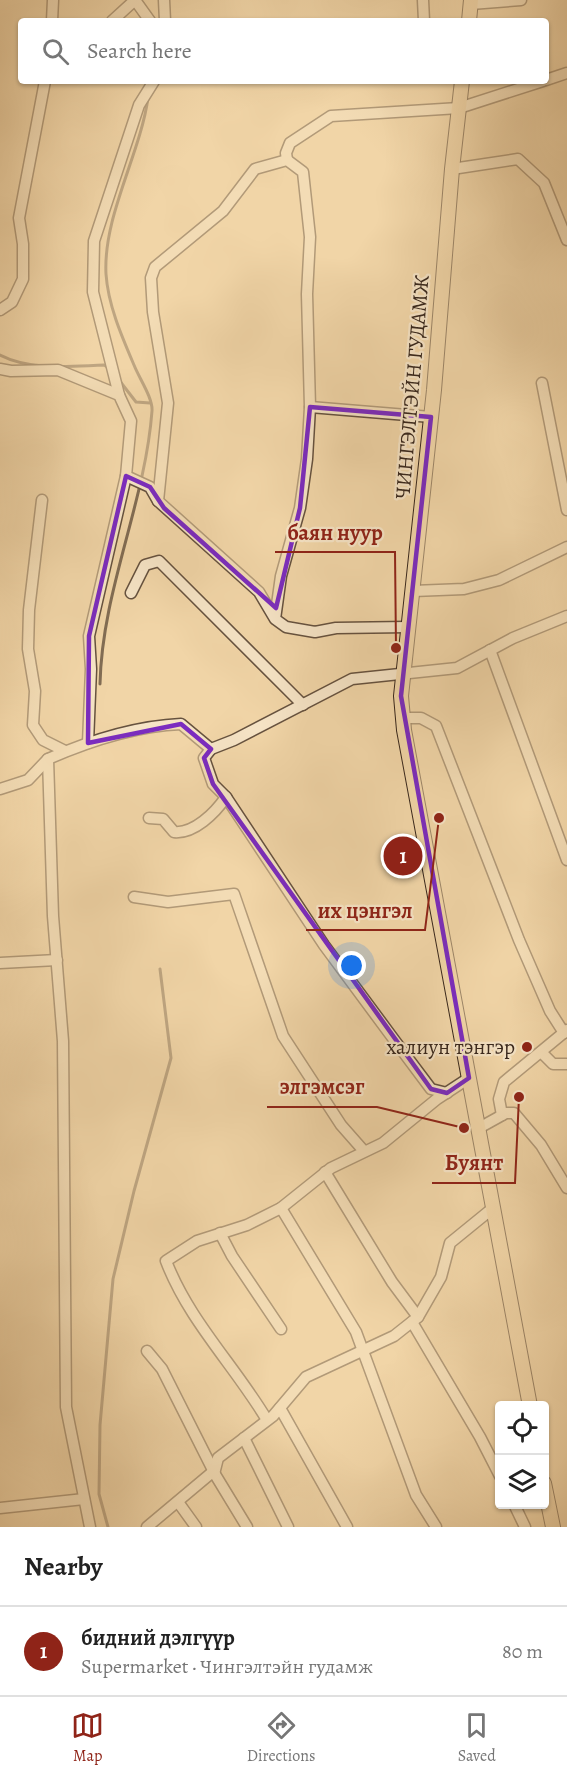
<!DOCTYPE html>
<html lang="en">
<head>
<meta charset="utf-8">
<style>
  body { margin:0; font-family:Alegreya,serif; background:#f2f2f2; color:#222 }
  .controls { position:absolute; right:18px; bottom:18px; display:grid; overflow:hidden; border-radius:6px; box-shadow:0 2px 4px #0004 }
  .controls button { width:54px; height:54px; display:grid; place-items:center; padding:0; border:0; border-bottom:2px solid #e0e0e0; background:#fff; color:#222; font:30px sans-serif }
  .you { position:absolute; left:352px; top:966px; width:21px; height:21px; margin:-15px; border:4px solid #fff; border-radius:50%; background:#1a73e8; box-shadow:0 0 0 9px #1a73e833 }
  .badge { display:grid; place-items:center; width:39px; height:39px; border-radius:50%; background:#8f2418; color:#fff; font-size:20px; font-weight:700 }
  .pin { position:absolute; translate:-50% -50%; border:3px solid #fff; box-shadow:0 2px 6px #0006 }
  .list { margin:0; padding:0; list-style:none }
  h2 { display:flex; justify-content:space-between; align-items:center; height:78px; margin:0; padding:0 24px; font-size:26px }
  h2 small { font-size:20px; font-weight:400; color:#767676 }
  .list li { display:grid; grid-template-columns:39px 1fr auto; gap:18px; align-items:center; box-sizing:border-box; height:90px; padding:0 24px; border-top:2px solid #e0e0e0 }
  .list b { display:block; font-size:22px; white-space:nowrap }
  .list p { margin:0; font-size:20px; white-space:nowrap; color:#767676 }
  .list em { font-size:20px; font-style:normal; color:#767676 }
  .icon { flex:none; width:33px; height:33px; fill:none; stroke:currentColor; stroke-width:2; stroke-linecap:round; stroke-linejoin:round }
  .map { position:relative; flex:none; width:567px; height:1527px; overflow:hidden }
  .search { position:absolute; background:#fff; box-shadow:0 2px 4px #0004; left:18px; right:18px; top:18px; height:66px; display:flex; align-items:center; gap:15px; box-sizing:border-box; padding:0 21px; border-radius:6px; color:#767676; font-size:22px }
  .sheet { height:168px; background:#fff }
  nav { display:flex; justify-content:space-around; align-items:center; box-sizing:border-box; height:84px; border-top:2px solid #e0e0e0; background:#fff; font-size:16px; color:#767676 }
  nav a { display:grid; justify-items:center; gap:3px }
  nav .on { color:#8f2418 }
  .map>svg:first-child { display:block }
  .lines { fill:none; stroke-linecap:round; stroke-linejoin:round }
  .stream { stroke:#816c53; stroke-width:3 }
  .minor-casing { stroke:#66523f; stroke-width:13 }
  .major-casing { stroke:#38271c; stroke-width:16 }
  .minor { stroke:#f6e4c6; stroke-width:10 }
  .major { stroke:#f1d5a7; stroke-width:14 }
  .marked { fill:none; stroke:#7b2cbf; stroke-width:4.5; stroke-linejoin:round }
  .poi-dot { fill:#8f2418; stroke:#f6e4c6; stroke-width:2 }
  .labels { text-anchor:middle; stroke-width:4.5; stroke-linejoin:round; paint-order:stroke }
  .street-label { font-size:21px; fill:#38271c; stroke:#f6e4c6 }
  .poi-label { font-size:21px; fill:#38271c; stroke:#f6e4c6; text-anchor:end }
  .leader { fill:none; stroke:#8f2418; stroke-width:2 }
  .callout-dot { fill:#8f2418; stroke:#f6e4c6; stroke-width:2 }
  .callout-label { font-size:22px; text-anchor:middle; font-weight:bold; fill:#8f2418; stroke:#f6e4c6; stroke-width:4.5; stroke-linejoin:round; paint-order:stroke }
</style>
</head>
<body>
<div class="map">
<svg width="567" height="1527" viewBox="0 0 567 1527">
  <rect width="100%" height="100%" fill="#f1d5a7"/>
  <filter id="stains"><feTurbulence type="fractalNoise" baseFrequency=".00333" numOctaves="4"/><feColorMatrix values="0 0 0 0 .2 0 0 0 0 .09 0 0 0 0 .02 0 0 0 .5 -.17"/></filter>
  <radialGradient id="worn" r=".72"><stop offset=".6" stop-color="#630" stop-opacity="0"/><stop offset="1" stop-color="#630" stop-opacity=".3"/></radialGradient>
  <g class="lines">
    <g class="stream">
      <path d="M0,355c31,16 71,11 104,10l5,3"/>
      <path d="M119,380l17,22 14,1"/>
      <path d="M100,684c2,-94 45,-180 52,-273 1,-13 -13,-33 -18,-46 -12,-28 -26,-60 -28,-91 -3,-58 34,-119 42,-176"/>
      <path d="M108,1527l-9,-33 1,-69 13,-146 21,-88 37,-133 -11,-89"/>
    </g>
    <defs>
      <g id="minor">
        <path d="M135,0l15,21"/>
        <path d="M164,0l1,21"/>
        <path d="M423,0l1,21"/>
        <path d="M471,4l50,-4"/>
        <path d="M52,21l1,-21"/>
        <path d="M112,21l23,-21"/>
        <path d="M546,80l21,-7"/>
        <path d="M287,160l-1,-7 4,-10 41,-27 128,-8 84,-27"/>
        <path d="M452,169l66,-10 26,24 23,57"/>
        <path d="M0,310l12,-8 11,-23v-35l-4,-26 26,-137"/>
        <path d="M0,369l11,2 47,-1 61,25 12,26 -5,55 24,11 8,14"/>
        <path d="M542,383l25,127"/>
        <path d="M119,395l-26,-103 1,-51 45,-136 15,-24"/>
        <path d="M310,407l121,10"/>
        <path d="M42,500l-13,110 -1,39 7,42 -2,34 10,15 22,11"/>
        <path d="M413,591l51,-2 35,-9 68,-33"/>
        <path d="M131,593l14,-28 14,-4 144,144"/>
        <path d="M275,619l6,-43 19,-68 7,-49 3,-52 -3,-113 3,-57 -7,-65 -16,-12 -32,9 -32,42 -68,56 -4,11 2,34 15,91 -10,98 101,91 16,27 11,8 29,5 21,-4 72,-1"/>
        <path d="M490,650l77,210"/>
        <path d="M403,718h18l15,8 83,214 31,71 14,22"/>
        <path d="M88,743l3,-74 -2,-33 37,-160"/>
        <path d="M0,789l28,-9 20,-21"/>
        <path d="M226,797l98,148 71,96 36,48 16,4"/>
        <path d="M149,818l14,1 11,13c20,2 41,-19 52,-35l-13,-13 -9,-26 7,-9"/>
        <path d="M134,897l34,5 66,-8 49,142 58,89 22,25"/>
        <path d="M0,963l57,-3"/>
        <path d="M541,1052l12,12h14"/>
        <path d="M502,1115l-3,-16 5,-17 63,-52"/>
        <path d="M479,1128l27,-15h8l27,32 26,43"/>
        <path d="M325,1172l67,110 26,35"/>
        <path d="M281,1208l75,124 60,163 20,32"/>
        <path d="M220,1233l12,23 49,73"/>
        <path d="M412,1322l68,115 20,39"/>
        <path d="M147,1351l15,18 54,107 31,51"/>
        <path d="M280,1408l67,119"/>
        <path d="M267,1420c-32,-54 -78,-99 -101,-159l31,-20 50,-16 34,-17 50,-40 52,-25 54,-44 32,-21"/>
        <path d="M244,1438l44,89"/>
        <path d="M178,1502l18,25"/>
        <path d="M514,1504l11,23"/>
        <path d="M0,1508l84,-9"/>
        <path d="M90,1527l-24,-120 -3,-366 -10,-125 -5,-157c41,-18 88,-33 133,-35l30,25 23,-9 118,-61 105,-11 56,-30 54,-22"/>
        <path d="M147,1527l68,-57 3,-12 55,-42 33,-39 88,-41 24,-19 23,-40 9,-34 43,-35"/>
      </g>
      <g id="major">
        <path d="M469,21l2,-21"/>
        <path d="M462,81l-10,88 -18,221 -33,306 3,34 126,676"/>
        <path d="M544,1483l9,44"/>
      </g>
    </defs>
    <use href="#minor" class="minor-casing"/>
    <use href="#major" class="major-casing"/>
    <use href="#minor" class="minor"/>
    <use href="#major" class="major"/>
  </g>
  <path d="M0 0H567V1527H0ZM310,407l121,10 -30,279 68,382 -22,15 -16,-4 -218,-305 -9,-26 7,-9 -30,-25 -93,19 1,-107 37,-160 24,11 14,21 112,100 24,-100z" fill="#f1d5a7" fill-opacity=".55" fill-rule="evenodd"/>
  <path class="marked" d="M310,407l121,10 -30,279 68,382 -22,15 -16,-4 -218,-305 -9,-26 7,-9 -30,-25 -93,19 1,-107 37,-160 24,11 14,21 112,100 24,-100z"/>
  <circle class="poi-dot" cx="527" cy="1047" r="6"/>
  <g class="labels">
    <g class="street-label">
      <text transform="translate(412 387) rotate(-85)" y="7">ЧИНГЭЛТЭЙН ГУДАМЖ</text>
    </g>
    <g class="poi-label">
      <text x="515" y="1054">халиун тэнгэр</text>
    </g>
  </g>
  <path class="leader" d="M396 648L395 552H275M439 818L425 930H306M464 1128L377 1107H267M519 1097L515 1183H432"/>
  <g class="callout-dot">
    <circle cx="396" cy="648" r="6"/>
    <circle cx="439" cy="818" r="6"/>
    <circle cx="464" cy="1128" r="6"/>
    <circle cx="519" cy="1097" r="6"/>
  </g>
  <g class="callout-label">
    <text x="335" y="540">баян нуур</text>
    <text x="365" y="918">их цэнгэл</text>
    <text x="322" y="1094">элгэмсэг</text>
    <text x="474" y="1170">Буянт</text>
  </g>
  <rect width="100%" height="100%" filter="url(#stains)"/>
  <rect width="100%" height="100%" fill="url(#worn)"/>
</svg>
<div class="controls">
<button><svg class="icon" aria-label="locate" viewBox="0 0 24 24"><circle cx="12" cy="12" r="6"/><path d="M12 2v4M12 18v4M2 12h4M18 12h4"/></svg></button>
<button><svg class="icon" aria-label="layers" viewBox="0 0 24 24"><path d="M12 4l9 5-9 5-9-5zM3 14l9 5 9-5"/></svg></button>
</div>
<div class="you"></div>
<div class="pin badge" style="left:403px;top:856px">1</div>
<div class="search"><svg class="icon" aria-label="search" viewBox="0 0 24 24"><circle cx="10" cy="10" r="6"/><path d="M15 15l6 6"/></svg>Search here</div>
</div>
<section class="sheet">
<h2>Nearby<small></small></h2>
<ul class="list">
<li><span class="badge">1</span><div><b>бидний дэлгүүр</b><p>Supermarket · Чингэлтэйн гудамж</p></div><em>80 m</em></li>
</ul>
</section>
<nav>
<a class="on"><svg class="icon" aria-label="map" viewBox="0 0 24 24"><path d="M3 6l6-2 6 2 6-2v14l-6 2-6-2-6 2zM9 4v14M15 6v14"/></svg>Map</a>
<a><svg class="icon" aria-label="directions" viewBox="0 0 24 24"><path d="M12 3l9 9-9 9-9-9zM9 14v-3h6M13 9l2 2-2 2"/></svg>Directions</a>
<a><svg class="icon" aria-label="saved" viewBox="0 0 24 24"><path d="M7 4h10v16l-5-4-5 4z"/></svg>Saved</a>
</nav>
</body>
</html>
